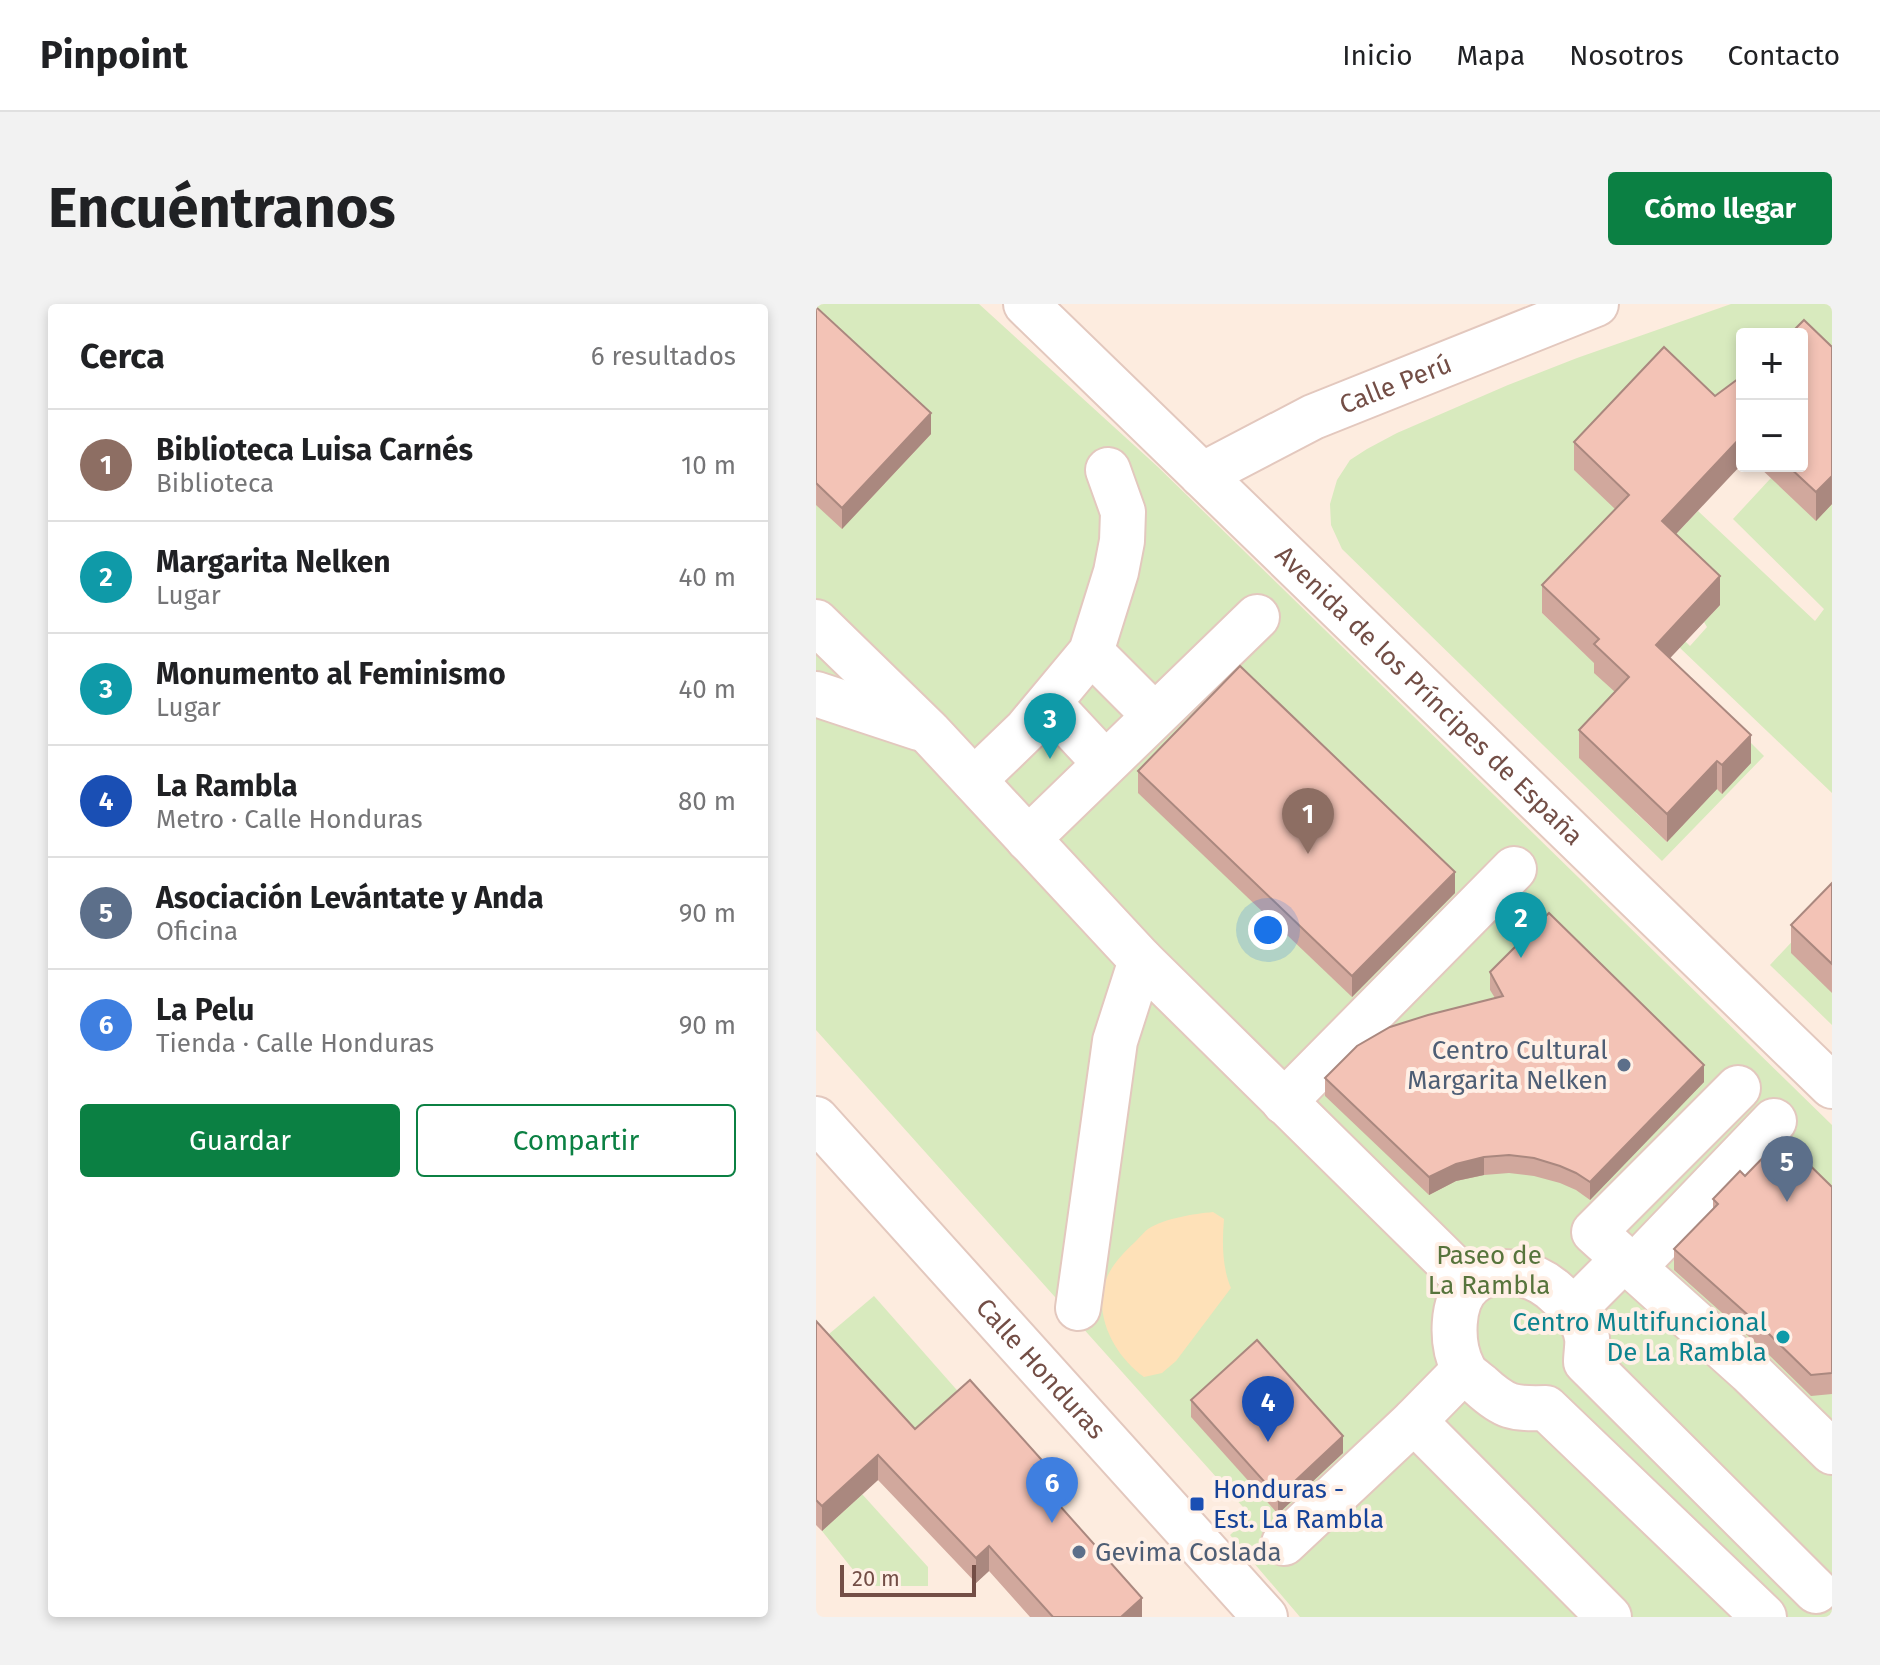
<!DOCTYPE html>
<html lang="es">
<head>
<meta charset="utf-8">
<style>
  body { margin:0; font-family:"Fira Sans",sans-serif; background:#f2f2f2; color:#202124 }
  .controls { position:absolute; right:24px; top:24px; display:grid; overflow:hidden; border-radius:8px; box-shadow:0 4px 12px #0003 }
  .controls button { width:72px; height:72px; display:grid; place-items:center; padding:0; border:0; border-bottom:2px solid #e0e0e0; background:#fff; color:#202124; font:40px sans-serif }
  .scale { position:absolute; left:24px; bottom:20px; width:136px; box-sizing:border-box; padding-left:8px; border:4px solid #734e46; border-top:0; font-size:22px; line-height:28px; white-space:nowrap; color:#734e46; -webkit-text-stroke:6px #fff0e6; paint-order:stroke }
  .you { position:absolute; left:452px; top:626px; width:28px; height:28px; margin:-20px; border:6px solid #fff; border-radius:50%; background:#1a73e8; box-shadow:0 0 0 12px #1a73e833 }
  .badge { display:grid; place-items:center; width:52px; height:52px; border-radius:50%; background:#0b8043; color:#fff; font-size:26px; font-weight:700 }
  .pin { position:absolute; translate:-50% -66px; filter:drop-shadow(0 2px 4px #0008) }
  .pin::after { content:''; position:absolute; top:42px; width:28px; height:24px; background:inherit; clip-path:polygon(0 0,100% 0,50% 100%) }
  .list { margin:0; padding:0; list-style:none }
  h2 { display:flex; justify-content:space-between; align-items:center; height:104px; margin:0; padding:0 32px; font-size:34px }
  h2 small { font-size:26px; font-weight:400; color:#757577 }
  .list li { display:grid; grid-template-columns:52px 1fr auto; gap:24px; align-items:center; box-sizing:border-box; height:112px; padding:0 32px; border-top:2px solid #e0e0e0 }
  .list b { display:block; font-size:30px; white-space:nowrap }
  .list p { margin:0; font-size:26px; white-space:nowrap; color:#757577 }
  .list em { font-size:26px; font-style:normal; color:#757577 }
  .actions { display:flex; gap:16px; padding:24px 32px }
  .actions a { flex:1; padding:18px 0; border:2px solid #0b8043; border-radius:8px; text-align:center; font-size:28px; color:#0b8043 }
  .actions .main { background:#0b8043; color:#fff }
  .map { position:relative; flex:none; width:1016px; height:1313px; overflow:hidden; border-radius:8px }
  header { display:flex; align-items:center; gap:48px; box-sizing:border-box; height:112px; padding:0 40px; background:#fff; border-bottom:2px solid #e0e0e0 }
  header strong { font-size:38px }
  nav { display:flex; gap:44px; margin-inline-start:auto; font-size:28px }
  .intro { display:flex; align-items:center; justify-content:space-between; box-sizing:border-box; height:192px; padding:0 48px }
  h1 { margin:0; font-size:56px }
  .button { padding:20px 36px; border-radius:8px; background:#0b8043; color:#fff; font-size:28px; font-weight:700 }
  main { display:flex; gap:48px; padding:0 48px }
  aside { flex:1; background:#fff; border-radius:8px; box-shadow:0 4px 12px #0003 }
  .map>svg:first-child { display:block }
  .green { fill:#d8eabe }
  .sand { fill:#fee1b8 }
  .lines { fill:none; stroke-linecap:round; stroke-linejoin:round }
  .minor-casing { stroke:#e3c8be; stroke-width:48 }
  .minor { stroke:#fff; stroke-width:44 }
  .wall { fill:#d1a89d }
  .shaded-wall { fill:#aa887f }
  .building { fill:#f3c3b6; stroke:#aa887f; stroke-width:2 }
  .service-dot { fill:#5c6f8a; stroke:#fff0e6; stroke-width:3 }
  .culture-dot { fill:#0f9aa8; stroke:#fff0e6; stroke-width:3 }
  .transit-dot { fill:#1a4fb4; stroke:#fff0e6; stroke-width:3 }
  .labels { text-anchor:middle; stroke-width:8; stroke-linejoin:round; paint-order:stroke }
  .street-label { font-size:26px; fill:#734e46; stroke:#fff0e6 }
  .service-label { font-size:26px; fill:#4e5e75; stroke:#fff0e6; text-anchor:end }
  .park-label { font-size:26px; fill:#57743c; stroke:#fff0e6 }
  .culture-label { font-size:26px; fill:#0d838f; stroke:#fff0e6; text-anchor:end }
  .transit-label { font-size:26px; fill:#164399; stroke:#fff0e6; text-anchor:start }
</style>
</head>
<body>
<header>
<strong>Pinpoint</strong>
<nav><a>Inicio</a><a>Mapa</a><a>Nosotros</a><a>Contacto</a></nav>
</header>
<div class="intro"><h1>Encuéntranos</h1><a class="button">Cómo llegar</a></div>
<main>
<aside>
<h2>Cerca<small>6 resultados</small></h2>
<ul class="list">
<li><span class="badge" style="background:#8d6e63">1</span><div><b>Biblioteca Luisa Carnés</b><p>Biblioteca</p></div><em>10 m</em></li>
<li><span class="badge" style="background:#0f9aa8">2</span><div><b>Margarita Nelken</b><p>Lugar</p></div><em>40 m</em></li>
<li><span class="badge" style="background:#0f9aa8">3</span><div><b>Monumento al Feminismo</b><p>Lugar</p></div><em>40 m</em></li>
<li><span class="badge" style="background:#1a4fb4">4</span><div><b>La Rambla</b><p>Metro · Calle Honduras</p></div><em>80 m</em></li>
<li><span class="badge" style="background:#5c6f8a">5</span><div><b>Asociación Levántate y Anda</b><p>Oficina</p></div><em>90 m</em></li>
<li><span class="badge" style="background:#3f7fe0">6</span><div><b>La Pelu</b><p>Tienda · Calle Honduras</p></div><em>90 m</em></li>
</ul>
<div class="actions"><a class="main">Guardar</a><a>Compartir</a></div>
</aside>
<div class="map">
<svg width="1016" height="1313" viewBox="0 0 1016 1313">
  <rect width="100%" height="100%" fill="#fdecdf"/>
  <g class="green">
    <path d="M0,0h163l179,163 674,658v492h-532l-70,-82 21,-19 -435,-486z"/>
    <path d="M915,0h101v71l-30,-41h-60v70l-120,103 -80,106 44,42 2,-1 38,48 10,111 31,29 64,-119 33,33 -102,105 -320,-312 -11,-24 -1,-21 7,-24 13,-20 17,-11 30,-16 111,-48 69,-27z"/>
    <path d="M966,162l50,38v289l-153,-146 6,-6 5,5 17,-19 -3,-5 16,-17 -63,-51 41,-43 117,110 9,-12 -91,-90z"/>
    <path d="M1016,595v126l-62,-60z"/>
    <path d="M58,992l96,109 -32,50 -122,-110z"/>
    <path d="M46,1190l66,73v19h-62l-44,-55z"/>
  </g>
  <path class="sand" d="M397,908l11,7c-2,23 -2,48 7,69l-55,73 -14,12 -18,4c-27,-19 -49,-57 -40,-91 4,-17 18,-32 31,-44 4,-4 9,-10 13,-13 17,-11 46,-15 65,-17z"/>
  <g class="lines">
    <defs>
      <g id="minor">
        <path id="s1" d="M210,0l806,782"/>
        <path id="s2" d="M386,171l111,-58 283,-113"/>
        <path d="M0,318l113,110 212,228 329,324"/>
        <path d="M275,348l63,63"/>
        <path d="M0,390l103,34"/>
        <path d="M234,400l55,59"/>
        <path d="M158,476l52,-50 65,-78 25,-80 6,-31 1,-29 -15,-42"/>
        <path d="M212,535l229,-222"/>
        <path d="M468,798l230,-233"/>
        <path id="s3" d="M0,815l449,498"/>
        <path d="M808,955l126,113 82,80"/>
        <path d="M818,963l140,-146"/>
        <path d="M262,1004l37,-267 26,-81"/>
        <path d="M758,1005l50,-50 -30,-27 144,-144"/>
        <path d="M598,1117l195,196"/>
        <path d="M468,1239l130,-122 49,-50"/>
        <path d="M948,1313l-218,-209c-33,1 -41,0 -66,-23 -6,-5 -14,-10 -17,-17 -12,-23 -13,-68 9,-85 23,-19 59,-11 80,6 15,13 32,28 35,49 1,7 -1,16 -1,24l230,229"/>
      </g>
    </defs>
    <use href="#minor" class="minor-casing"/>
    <use href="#minor" class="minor"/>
  </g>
  <g class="wall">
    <path d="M0,3l115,127 -89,95 -26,-24z"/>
    <path d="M1016,43v157l-16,17 -58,-55h44z"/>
    <path d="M758,138l102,92 44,71 -50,53 81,105 -29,31 -5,-5 -50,53 -88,-84v-28l36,-38 -21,-19v-10l-52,-50v-28l73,-76 -41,-39z"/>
    <path d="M322,467l317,122 -103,104 -214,-204z"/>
    <path d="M1016,579v110l-41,-40v-28z"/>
    <path d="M674,668l214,110 -114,118 -14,-10 -16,-7 -26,-7 -25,-3 -25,2 -28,6 -27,14 -104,-99v-18l170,-80 -5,-8z"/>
    <path d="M929,872l87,11v207l-21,2 -44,-43 -93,-83v-21l39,-40v-10z"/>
    <path d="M0,1017l99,108 142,73 85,115h-112l-41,-46 -13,12 -98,-103 -56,51 -6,-6z"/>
    <path d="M375,1096l152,53 -65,61 -87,-97z"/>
  </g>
  <g class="shaded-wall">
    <path d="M115,109v21l-89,95v-21z"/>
    <path d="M926,132v28l-80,85v-28z"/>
    <path d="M1016,172v28l-16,17v-29z"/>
    <path d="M904,272v29l-64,68v-28z"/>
    <path d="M935,431v28l-29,31v-29z"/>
    <path d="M901,457v28l-50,53v-28z"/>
    <path d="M639,568v21l-103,104v-21z"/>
    <path d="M888,761v17l-114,118v-18z"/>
    <path d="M668,853v18l-28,6 -27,14v-18l27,-13z"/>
    <path d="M527,1132v17l-65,61v-17z"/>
    <path d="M62,1151v25l-56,51v-25z"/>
    <path d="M241,1173v25l-13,12v-26z"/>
    <path d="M173,1242v25l-13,12v-25z"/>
    <path d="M326,1294v19h-21z"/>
  </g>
  <g class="building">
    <path d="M0,3l115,106 -89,95 -26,-25z"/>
    <path d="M988,16l28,27v129l-16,16 -28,-26h14v-132h-12z"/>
    <path d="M848,43l51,49 27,-20v60l-80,85 58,55 -64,69 95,90 -29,30 -5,-4 -50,53 -88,-84 50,-53 -35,-33 5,-5 -57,-54 87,-90 -55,-53z"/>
    <path d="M424,362l215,206 -103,104 -214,-205z"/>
    <path d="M1016,579v81l-41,-39z"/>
    <path d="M733,609l155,152 -114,117 -14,-9 -16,-7 -26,-8 -25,-3 -25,2 -28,7 -27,13 -104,-99 32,-32 33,-19 38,-12 75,-19 -13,-24z"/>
    <path d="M966,834l50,49v186l-21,2 -44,-43 -93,-83 44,-45 -5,-5 27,-28 5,5z"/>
    <path d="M0,1017l99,108 55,-49 87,97 -13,11 98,110 -21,19h-68l-64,-71 -13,12 -98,-103 -56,51 -6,-6z"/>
    <path d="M441,1036l86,96 -65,61 -87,-97z"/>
  </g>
  <g class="service-dot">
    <circle cx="808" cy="761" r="8"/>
    <circle cx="263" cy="1248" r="8"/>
  </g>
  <circle class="culture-dot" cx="967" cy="1033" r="8"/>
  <rect class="transit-dot" x="373" y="1192" width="16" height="16" rx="4"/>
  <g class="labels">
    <g class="street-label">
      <text dy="9" stroke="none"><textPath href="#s2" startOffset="214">Calle Perú</textPath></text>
      <text dy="9" stroke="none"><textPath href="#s1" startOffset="562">Avenida de los Príncipes de España</textPath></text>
      <text dy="9" stroke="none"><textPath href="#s3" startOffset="336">Calle Honduras</textPath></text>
    </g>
    <g class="service-label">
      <text x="792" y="755">Centro Cultural<tspan x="792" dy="30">Margarita Nelken</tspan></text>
      <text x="279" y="1257" text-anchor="start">Gevima Coslada</text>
    </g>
    <g class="park-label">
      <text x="673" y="960">Paseo de<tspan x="673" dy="30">La Rambla</tspan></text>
    </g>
    <g class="culture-label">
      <text x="951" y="1027">Centro Multifuncional<tspan x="951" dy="30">De La Rambla</tspan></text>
    </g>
    <g class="transit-label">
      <text x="397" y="1194">Honduras -<tspan x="397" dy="30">Est. La Rambla</tspan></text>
    </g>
  </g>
</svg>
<div class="controls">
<button>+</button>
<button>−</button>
</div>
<div class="scale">20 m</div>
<div class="you"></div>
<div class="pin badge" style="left:492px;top:550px;background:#8d6e63">1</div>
<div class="pin badge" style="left:705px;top:654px;background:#0f9aa8">2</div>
<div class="pin badge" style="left:234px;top:455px;background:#0f9aa8">3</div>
<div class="pin badge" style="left:452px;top:1138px;background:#1a4fb4">4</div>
<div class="pin badge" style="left:971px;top:898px;background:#5c6f8a">5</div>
<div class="pin badge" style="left:236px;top:1219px;background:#3f7fe0">6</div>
</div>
</main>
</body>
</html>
